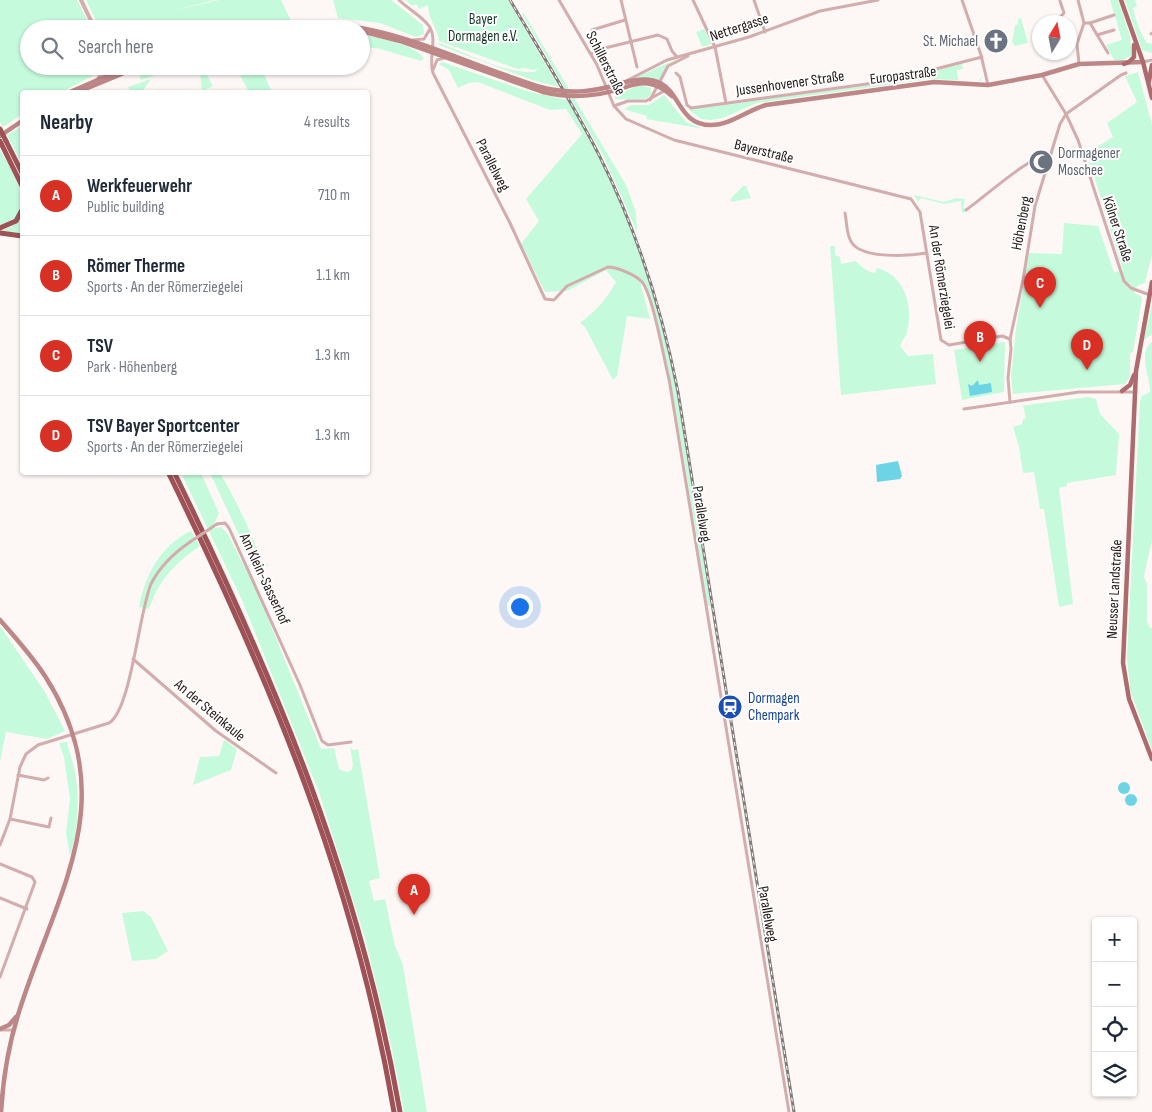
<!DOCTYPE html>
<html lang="en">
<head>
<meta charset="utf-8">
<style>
  body { margin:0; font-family:"Sofia Sans Condensed",sans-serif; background:#f2f2f3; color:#1f2937 }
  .controls { position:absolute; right:15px; bottom:15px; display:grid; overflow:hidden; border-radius:5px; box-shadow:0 1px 4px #0004 }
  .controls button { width:45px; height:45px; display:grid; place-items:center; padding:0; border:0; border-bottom:1px solid #e0e1e3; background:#fff; color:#1f2937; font:25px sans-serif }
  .compass { position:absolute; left:1032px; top:15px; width:45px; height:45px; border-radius:50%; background:#fff; box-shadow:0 1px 4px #0004; rotate:10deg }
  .you { position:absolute; left:519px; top:606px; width:18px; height:18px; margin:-12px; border:4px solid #fff; border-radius:50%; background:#1a73e8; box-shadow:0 0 0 8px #1a73e833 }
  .badge { display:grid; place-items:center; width:32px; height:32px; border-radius:50%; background:#d93025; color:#fff; font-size:16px; font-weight:700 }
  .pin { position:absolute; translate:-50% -41px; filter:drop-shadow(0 1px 2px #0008) }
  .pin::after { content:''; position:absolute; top:26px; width:18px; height:15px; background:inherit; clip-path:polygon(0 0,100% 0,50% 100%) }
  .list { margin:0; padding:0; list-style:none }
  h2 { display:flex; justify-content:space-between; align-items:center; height:65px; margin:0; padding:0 20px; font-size:21px }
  h2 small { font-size:16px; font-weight:400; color:#747a83 }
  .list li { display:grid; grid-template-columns:32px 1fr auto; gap:15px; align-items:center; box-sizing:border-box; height:80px; padding:0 20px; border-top:1px solid #e0e1e3 }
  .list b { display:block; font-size:19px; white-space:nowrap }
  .list p { margin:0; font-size:16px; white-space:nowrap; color:#747a83 }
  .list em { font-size:16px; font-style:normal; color:#747a83 }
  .icon { flex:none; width:28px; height:28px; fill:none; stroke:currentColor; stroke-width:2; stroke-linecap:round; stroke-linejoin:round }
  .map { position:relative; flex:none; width:1152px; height:1112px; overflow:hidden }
  .search { position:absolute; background:#fff; box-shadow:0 1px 4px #0004; left:20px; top:20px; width:350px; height:55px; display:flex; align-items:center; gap:12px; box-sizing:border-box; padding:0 18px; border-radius:28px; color:#747a83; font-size:19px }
  .panel { position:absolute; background:#fff; box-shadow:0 1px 4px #0004; left:20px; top:90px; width:350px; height:385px; border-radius:5px }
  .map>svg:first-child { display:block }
  .green { fill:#c5fbdc }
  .water { fill:#6cd4e5 }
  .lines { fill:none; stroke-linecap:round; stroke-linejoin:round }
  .minor { stroke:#d3acad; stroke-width:3 }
  .tertiary { stroke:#d3acad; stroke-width:4 }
  .secondary { stroke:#bd8687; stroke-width:4.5 }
  .primary { stroke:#ad6b6d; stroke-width:4.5 }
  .motorway { stroke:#9e5256; stroke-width:5 }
  .rail-casing { stroke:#837b79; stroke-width:3 }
  .rail { stroke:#fff; stroke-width:1; stroke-dasharray:4; stroke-linecap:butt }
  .minor-bridge { stroke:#d3acad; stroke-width:3 }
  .secondary-bridge { stroke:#bd8687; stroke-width:4.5 }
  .motorway-bridge { stroke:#9e5256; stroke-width:5 }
  .labels { text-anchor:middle; stroke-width:4; stroke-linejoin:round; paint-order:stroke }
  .park-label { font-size:15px; fill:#143827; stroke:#fff }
  .street-label { font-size:15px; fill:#221916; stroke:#fff }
  .worship-label { font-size:15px; fill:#5b616d; stroke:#fff; text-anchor:end }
  .transit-label { font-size:15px; fill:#164399; stroke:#fff; text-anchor:start }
</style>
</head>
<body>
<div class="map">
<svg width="1152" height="1112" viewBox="0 0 1152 1112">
  <rect width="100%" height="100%" fill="#fdf8f6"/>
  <g class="green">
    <path d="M0,0h77l15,29h-63v37h75l-8,8 -34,18h-40v22l-19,13 -3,-5z"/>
    <path d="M86,0h128l-38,10 43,-10h62l14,29h-195z"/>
    <path d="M333,0h58l32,25 1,9 -8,3 -36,-14 -42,-5z"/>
    <path d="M406,0h102l51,87 -27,-7 -91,-34 -4,-4c31,11 64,31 98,30l3,-4 -4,2 -10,-2 -6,1 -79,-28c-2,-13 -11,-22 -11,-36l-9,4 -3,-5 -4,2z"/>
    <path d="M516,0l110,185 10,27 1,20 -34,-77 -81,-141 2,-1z"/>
    <path d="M1110,0h8l12,36 2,19 -9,5h-9l-8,-15 16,-5z"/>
    <path d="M1125,0h10l2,6 -4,2c3,12 7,25 14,35l5,1v9l-10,-3z"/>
    <path d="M1021,18l7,25 -13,3 -3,-4 3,-16 3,-2v-5z"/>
    <path d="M704,29l8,15 -10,3 -6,-15z"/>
    <path d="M361,34c20,5 49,8 63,24l-3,3 -41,-12 -19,-3z"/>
    <path d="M681,57l-14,8 -8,15 -24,-2z"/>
    <path d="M442,62l88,30 37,8c28,48 53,97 72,150 41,114 53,237 72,356h-4c-7,-44 -44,-312 -68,-328l11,41 -23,-3 -10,60 -4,4 -28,-53 -5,-4c16,-12 26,-23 36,-41l-10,-12 -39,21 -22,1 -24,-48 18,-23 -13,-22 56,-65 -16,-25 -16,1 -72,-28 -9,1 -11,5 -9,-18 -10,-6z"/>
    <path d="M962,64l1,5 -6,1 1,10 21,1 2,-4v4l-52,-2 -172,24 -34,15 -12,2 -10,-1 -13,-10 191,-25z"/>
    <path d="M137,66h45l-41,14z"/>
    <path d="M235,66h25l12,26h-23z"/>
    <path d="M203,68l10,18 -11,5 -2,-18z"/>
    <path d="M1138,72l14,53v129l-7,29 -8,3 -3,7 7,3 1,3 -9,53 -3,1v24l-5,7 -112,10 -2,-17 5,-49 13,-75 33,1 2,-31 34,3 16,46 9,-1 -36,-118 26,-16 -6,-14 30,-21 -12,-26z"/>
    <path d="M151,79l-9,13h-11l-3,-5z"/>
    <path d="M639,85l12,3v6l-3,4c-3,1 -31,2 -33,1v-3z"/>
    <path d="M664,95l22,27 18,7 -58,-10 1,-3 -23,-7 7,-4h18z"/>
    <path d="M22,126v38l-15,-29z"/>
    <path d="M0,150c9,15 34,55 15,70 -4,3 -11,4 -15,6z"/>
    <path d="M743,186h3l5,12 -20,4v-4z"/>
    <path d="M914,195l30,7 12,-4 9,1 -2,8 4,4 -5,2 -1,-12 -17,3 -23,-6 -3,4z"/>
    <path d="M22,214v20l-22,-3 12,-5z"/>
    <path d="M830,246h5v9l5,2 1,7 15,-3c6,6 9,10 19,12l2,-5c27,7 37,37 30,64 -1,4 -5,9 -7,14l8,10 25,-2 3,30 -95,11z"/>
    <path d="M1152,303v31l-8,6z"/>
    <path d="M1005,342l-1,50 -42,8 -8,-50z"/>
    <path d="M1152,342v197l-8,38 3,7v37l3,7h2v122l-22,-60 -3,-33 13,-256 2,-5 8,-4c1,-13 -13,-39 2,-50z"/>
    <path d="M1088,397l8,2 4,15 19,20 -3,41 -49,8v3l-8,2 14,116 -14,3 -15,-98h-4l-6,-37 -11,1 -4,-26 -6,-20 9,-3 1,-5 3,-1 -3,-12 -10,1z"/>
    <path d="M181,473h20l18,40 -7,16 9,-2 6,6 29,56 65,160 13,-1 5,21 8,3 4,-2 2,-4 -3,-20 2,4 6,-1 22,129 -11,3 5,20 11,-2 10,47 8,19 24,147h-23l-12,-63 -27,-111 -46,-146 -77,-192z"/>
    <path d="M210,473h10c17,29 31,58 42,90l7,2 -14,4z"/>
    <path d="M191,531l9,15c-25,17 -41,34 -51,63l-10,-2c6,-32 22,-62 52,-76z"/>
    <path d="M0,626l45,66 20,39 -18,8 -41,-7 -6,30z"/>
    <path d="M224,740l13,9 -6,21 -38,15 7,-28 19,-1z"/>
    <path d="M67,742c2,10 6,19 8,30 5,28 3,57 -5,84l-4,-23 4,-34 -6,-42 -5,-14z"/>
    <path d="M143,911l8,6 17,34 -12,8 -24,2 -10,-48z"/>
  </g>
  <g class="water">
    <path d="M978,380l1,5 12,-2 1,9 -22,4 -2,-12 4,2z"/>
    <path d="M898,461l4,15 -2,3 -23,3 -1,-17z"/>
    <circle cx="1124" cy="788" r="6"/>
    <circle cx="1131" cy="800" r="6"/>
  </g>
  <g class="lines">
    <g class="minor">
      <path d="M399,0c9,9 23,16 30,26 9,13 -1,32 4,47l77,150 35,76 9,1 13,-14 41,-19c9,0 28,8 34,15 11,13 22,78 27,97l120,733"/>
      <path d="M559,0l38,65 17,41 12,13 48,21 237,59 9,13 21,128 8,5 53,-9 8,3"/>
      <path d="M621,0l16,67"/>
      <path d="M693,0l22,47 11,56"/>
      <path d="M754,0l11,32"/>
      <path d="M962,0l19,55 7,30"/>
      <path d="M1078,0l6,23 -7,21 2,20"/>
      <path d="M1060,17l4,-4 -4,-12"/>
      <path d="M1084,23h6l18,30"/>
      <path d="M1090,23l24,-8"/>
      <path d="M592,30l33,-10"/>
      <path d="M1151,34l1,-1"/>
      <path d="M1097,35l17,-5"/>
      <path d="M413,40l11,-1 6,-10"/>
      <path d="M591,54l6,-4 61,-15 9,4 5,12 5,6"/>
      <path d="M1143,62l9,-2"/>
      <path d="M433,70l4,-10 7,-2"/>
      <path d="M676,73l4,4 7,28 4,3 198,-27 93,-24"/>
      <path d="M1042,75l24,39 12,26 46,141 7,7 19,7"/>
      <path d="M626,81l41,-21 82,-23 71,-26 58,-11"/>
      <path d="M650,100l18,-34 20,-10"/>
      <path d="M614,106l14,-5h18l18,-10"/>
      <path d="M966,210c16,-11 67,-57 83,-55"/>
      <path d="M845,213c2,9 1,22 7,30 11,16 57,13 75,10"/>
      <path d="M1010,339l13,-59 12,-74 25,-82 6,-10 55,-39 5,-2"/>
      <path d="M1010,339l1,10 -3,29 2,24"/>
      <path d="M964,409l115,-17h57"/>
      <path d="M217,524l8,-1 4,5 71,157 22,56 6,4 23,-3"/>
      <path d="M133,659l83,72 60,42"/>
      <path d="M18,775l26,5 4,-2"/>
      <path d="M10,819l39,8 2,-9"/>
      <path d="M0,845l10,-26 10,-52 6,-13 12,-9 71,-22c22,-13 30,-111 42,-139 9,-18 23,-31 39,-42"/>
      <path d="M0,864l32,13 3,5 -35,95"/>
      <path d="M0,898l27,11"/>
      <path d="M1,1030h12"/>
    </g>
    <g class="tertiary">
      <path d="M81,0l14,29"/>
      <path d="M110,66l3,10"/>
      <path d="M98,79l8,-13"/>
    </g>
    <g class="secondary">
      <path d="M254,29c113,-23 187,28 290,59"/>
      <path d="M280,29l30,-2 36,2"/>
      <path d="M361,31l39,10 143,51"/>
      <path d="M622,83c65,-19 45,42 89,42 19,0 37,-15 55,-20l168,-23 54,3 54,-10 37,-11 64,-2"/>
      <path d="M626,87c19,-7 32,-4 46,9"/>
      <path d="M70,92l60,-26"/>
      <path d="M78,92l63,-26"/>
      <path d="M0,136l22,-15"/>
      <path d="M0,620c16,18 32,36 45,56 80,125 10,218 -27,339 -10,32 -15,64 -17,97"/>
      <path d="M0,1029l9,-4 7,-8"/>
    </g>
    <g class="primary">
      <path d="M1121,0l22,62 9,36"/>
      <path d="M1124,64l5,-2 5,-5v-12"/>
      <path d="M1149,81l3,-16"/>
      <path d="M1152,282l-16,89 -13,292 6,36 23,60"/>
      <path d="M1122,391l8,-6 4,-10"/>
    </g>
    <g class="motorway">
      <path d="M0,141l22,45"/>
      <path d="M6,141l16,32"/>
      <path d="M0,228l16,-7 6,-11"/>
      <path d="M0,233l22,3"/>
      <path d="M168,472c103,210 186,408 226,640"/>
      <path d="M174,472c102,209 186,410 226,640"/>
    </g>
    <defs>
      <path id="rail" d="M510,0c30,51 62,102 89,155 38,75 63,155 79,237l116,720"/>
    </defs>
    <use href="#rail" class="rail-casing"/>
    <use href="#rail" class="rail"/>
    <path class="minor-bridge" d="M190,542l27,-18"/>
    <g class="secondary-bridge">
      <path d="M544,88c28,6 51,4 78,-5"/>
      <path d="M543,92c29,7 55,5 83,-5"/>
    </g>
    <path class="motorway-bridge" d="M0,129l6,12"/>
  </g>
  <defs>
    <symbol id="church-disc" viewBox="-11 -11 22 22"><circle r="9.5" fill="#6b7280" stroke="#fff"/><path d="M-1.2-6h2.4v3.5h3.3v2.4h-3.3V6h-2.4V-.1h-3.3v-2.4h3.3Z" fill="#fff"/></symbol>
    <symbol id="mosque-disc" viewBox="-11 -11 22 22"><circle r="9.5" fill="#6b7280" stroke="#fff"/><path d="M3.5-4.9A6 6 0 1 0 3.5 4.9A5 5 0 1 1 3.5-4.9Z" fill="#fff"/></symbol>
    <symbol id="station-disc" viewBox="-11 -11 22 22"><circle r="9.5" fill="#1a4fb4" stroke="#fff"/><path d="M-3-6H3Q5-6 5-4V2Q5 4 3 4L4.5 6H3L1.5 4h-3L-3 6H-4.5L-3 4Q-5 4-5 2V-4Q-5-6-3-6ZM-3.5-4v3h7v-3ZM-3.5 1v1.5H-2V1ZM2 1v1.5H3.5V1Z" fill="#fff"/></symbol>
  </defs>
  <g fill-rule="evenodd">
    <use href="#church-disc" x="982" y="27" width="28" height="28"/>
    <use href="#mosque-disc" x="1027" y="148" width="28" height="28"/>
    <use href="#station-disc" x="716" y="693" width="28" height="28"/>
  </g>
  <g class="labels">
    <g class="park-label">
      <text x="483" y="24">Bayer<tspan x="483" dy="17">Dormagen e.V.</tspan></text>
    </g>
    <g class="street-label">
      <text transform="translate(739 27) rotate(-18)" y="5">Nettergasse</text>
      <text transform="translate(606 63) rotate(63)" y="5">Schillerstraße</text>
      <text transform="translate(903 75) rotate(-7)" y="5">Europastraße</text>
      <text transform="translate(790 83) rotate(-8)" y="5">Jussenhovener Straße</text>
      <text transform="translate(764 151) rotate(14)" y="5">Bayerstraße</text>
      <text transform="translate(493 165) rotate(63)" y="5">Parallelweg</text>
      <text transform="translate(1021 223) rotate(-79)" y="5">Höhenberg</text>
      <text transform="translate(1118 229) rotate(72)" y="5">Kölner Straße</text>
      <text transform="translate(942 277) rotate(81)" y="5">An der Römerziegelei</text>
      <text transform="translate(702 514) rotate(81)" y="5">Parallelweg</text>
      <text transform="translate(265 579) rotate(65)" y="5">Am Klein-Sasserhof</text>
      <text transform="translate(1114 589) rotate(-87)" y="5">Neusser Landstraße</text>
      <text transform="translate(210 710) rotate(40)" y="5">An der Steinkaule</text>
      <text transform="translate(768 914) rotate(80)" y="5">Parallelweg</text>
    </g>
    <g class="worship-label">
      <text x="978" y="46">St. Michael</text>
      <text x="1058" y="158" text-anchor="start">Dormagener<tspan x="1058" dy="17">Moschee</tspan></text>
    </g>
    <g class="transit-label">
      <text x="748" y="703">Dormagen<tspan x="748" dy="17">Chempark</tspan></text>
    </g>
  </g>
</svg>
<div class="controls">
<button>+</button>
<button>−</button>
<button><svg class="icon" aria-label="locate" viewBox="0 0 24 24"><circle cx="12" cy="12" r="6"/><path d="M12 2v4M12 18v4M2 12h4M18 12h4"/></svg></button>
<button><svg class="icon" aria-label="layers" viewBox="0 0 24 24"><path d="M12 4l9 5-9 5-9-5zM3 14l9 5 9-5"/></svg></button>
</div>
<svg class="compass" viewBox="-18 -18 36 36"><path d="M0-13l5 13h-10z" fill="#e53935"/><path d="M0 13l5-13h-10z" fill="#747a83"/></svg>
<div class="you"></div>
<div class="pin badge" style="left:414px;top:915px">A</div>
<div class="pin badge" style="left:980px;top:362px">B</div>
<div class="pin badge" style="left:1040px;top:308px">C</div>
<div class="pin badge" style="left:1087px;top:370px">D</div>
<div class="search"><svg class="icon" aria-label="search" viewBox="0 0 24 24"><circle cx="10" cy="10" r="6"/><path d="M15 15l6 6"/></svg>Search here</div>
<section class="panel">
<h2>Nearby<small>4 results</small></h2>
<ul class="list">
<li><span class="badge">A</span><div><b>Werkfeuerwehr</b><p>Public building</p></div><em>710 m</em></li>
<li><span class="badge">B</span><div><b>Römer Therme</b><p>Sports · An der Römerziegelei</p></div><em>1.1 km</em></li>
<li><span class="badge">C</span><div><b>TSV</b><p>Park · Höhenberg</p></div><em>1.3 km</em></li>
<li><span class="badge">D</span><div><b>TSV Bayer Sportcenter</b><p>Sports · An der Römerziegelei</p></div><em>1.3 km</em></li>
</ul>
</section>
</div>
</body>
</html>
